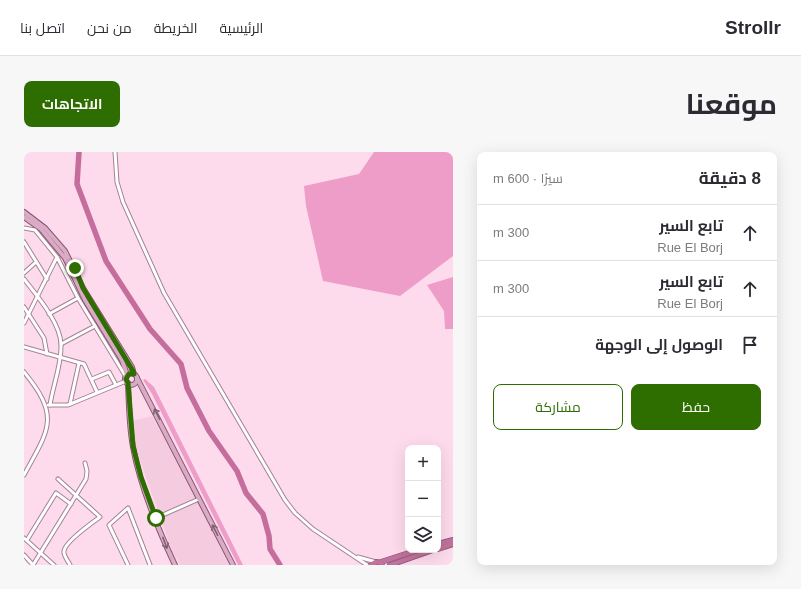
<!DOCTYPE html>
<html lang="ar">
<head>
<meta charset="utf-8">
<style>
  body { margin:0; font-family:Arial,Cairo,sans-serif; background:#f7f7f7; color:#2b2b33; direction:rtl }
  .controls { position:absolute; right:12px; bottom:12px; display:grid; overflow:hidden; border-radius:8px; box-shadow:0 4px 16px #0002 }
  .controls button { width:36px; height:36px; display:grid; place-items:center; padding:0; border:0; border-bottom:1px solid #e1e1e2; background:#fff; color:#2b2b33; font:20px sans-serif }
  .stop { position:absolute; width:12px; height:12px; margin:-9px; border:3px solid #2e6d00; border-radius:50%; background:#fff }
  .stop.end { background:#2e6d00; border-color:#fff; box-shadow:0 1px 4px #0008 }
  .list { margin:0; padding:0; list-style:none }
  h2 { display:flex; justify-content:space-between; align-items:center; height:52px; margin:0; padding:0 16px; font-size:17px }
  h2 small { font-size:13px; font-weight:400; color:#7c7c81 }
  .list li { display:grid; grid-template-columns:26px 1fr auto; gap:12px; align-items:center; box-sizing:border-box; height:56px; padding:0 16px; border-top:1px solid #e1e1e2 }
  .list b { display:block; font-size:15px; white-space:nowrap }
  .list p { margin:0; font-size:13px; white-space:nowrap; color:#7c7c81 }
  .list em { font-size:13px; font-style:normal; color:#7c7c81 }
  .actions { display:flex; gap:8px; padding:12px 16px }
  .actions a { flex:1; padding:9px 0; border:1px solid #2e6d00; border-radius:8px; text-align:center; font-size:14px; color:#2e6d00 }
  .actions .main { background:#2e6d00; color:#fff }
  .icon { flex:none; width:22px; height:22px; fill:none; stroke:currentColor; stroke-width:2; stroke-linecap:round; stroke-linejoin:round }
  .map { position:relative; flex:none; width:429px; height:413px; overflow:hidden; direction:ltr; border-radius:8px }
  header { display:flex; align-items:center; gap:24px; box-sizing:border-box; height:56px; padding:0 20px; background:#fff; border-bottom:1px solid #e1e1e2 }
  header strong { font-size:19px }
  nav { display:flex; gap:22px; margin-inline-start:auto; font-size:14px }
  .intro { display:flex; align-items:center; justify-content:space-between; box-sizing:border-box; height:96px; padding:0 24px }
  h1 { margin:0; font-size:28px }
  .button { padding:10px 18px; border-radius:8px; background:#2e6d00; color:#fff; font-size:14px; font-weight:700 }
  main { display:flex; gap:24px; padding:0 24px }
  aside { flex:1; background:#fff; border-radius:8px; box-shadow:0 4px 16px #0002 }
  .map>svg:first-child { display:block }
  .built { fill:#f5cbe0 }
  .green { fill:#ed9dc7 }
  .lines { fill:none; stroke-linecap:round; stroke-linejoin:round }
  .river { stroke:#c56e9d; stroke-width:5.5 }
  .minor-casing { stroke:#a38393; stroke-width:5 }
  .major-casing { stroke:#8b5572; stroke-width:6 }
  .highway-casing { stroke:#8b5572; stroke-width:6 }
  .minor { stroke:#fff; stroke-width:3 }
  .major { stroke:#d9abc4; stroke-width:4 }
  .highway { stroke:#c0739c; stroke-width:4.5 }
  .oneway { stroke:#816474 }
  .route { stroke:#2e6d00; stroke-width:5 }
</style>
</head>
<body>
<header>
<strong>Strollr</strong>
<nav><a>الرئيسية</a><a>الخريطة</a><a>من نحن</a><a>اتصل بنا</a></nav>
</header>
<div class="intro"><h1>موقعنا</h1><a class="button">الاتجاهات</a></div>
<main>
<aside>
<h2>8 دقيقة<small>سيرًا · 600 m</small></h2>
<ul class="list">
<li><svg class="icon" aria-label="ahead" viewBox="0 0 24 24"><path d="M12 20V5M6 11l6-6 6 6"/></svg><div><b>تابع السير</b><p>Rue El Borj</p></div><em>300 m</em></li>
<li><svg class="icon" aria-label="ahead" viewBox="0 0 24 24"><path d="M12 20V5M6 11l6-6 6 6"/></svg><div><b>تابع السير</b><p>Rue El Borj</p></div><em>300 m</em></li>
<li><svg class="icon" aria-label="arrive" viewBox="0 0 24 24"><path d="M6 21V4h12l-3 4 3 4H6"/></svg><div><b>الوصول إلى الوجهة</b></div></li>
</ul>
<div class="actions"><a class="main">حفظ</a><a>مشاركة</a></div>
</aside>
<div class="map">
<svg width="429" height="413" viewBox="0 0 429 413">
  <rect width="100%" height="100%" fill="#fedbec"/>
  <path class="built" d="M128,264l21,37 56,112h-49l-8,-14 -37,-105 -3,-25z"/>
  <g class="green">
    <path d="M350,0h79v104l-53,40 -77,-15 -17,-75 -2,-20 55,-12z"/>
    <path d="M429,125v52h-8l-1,-18 -17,-26z"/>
    <path d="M121,227l9,8 89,178h-5l-86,-171 -9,-14z"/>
  </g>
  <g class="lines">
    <path class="river" d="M55,0l-2,32 29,77 44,68 31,35 6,24 22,43 28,40 9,22 17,21 6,22 1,13 10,16"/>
    <defs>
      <g id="minor">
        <path d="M91,0l2,30 6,20 41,91 121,207 10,13 18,16 54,36"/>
        <path d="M0,76l11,2 22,27 21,41 48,79"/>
        <path d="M0,90l23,37"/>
        <path d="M0,121l11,-10"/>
        <path d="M0,127c13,17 36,43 37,65 1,20 -8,41 -11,61"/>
        <path d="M0,155l20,31 3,16"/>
        <path d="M25,162l29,-16"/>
        <path d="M0,171l33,-66"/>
        <path d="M37,192l34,-18"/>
        <path d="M0,195l60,17 13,28"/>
        <path d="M0,220c37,45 25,57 0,103"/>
        <path d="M68,227l17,-7 7,13"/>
        <path d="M46,252l9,-41"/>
        <path d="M24,253h20l58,-24"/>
        <path d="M34,327l42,38c-7,5 -35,25 -36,34 -1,4 4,10 6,14"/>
        <path d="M132,366l43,-19"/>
        <path d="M0,386l30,27"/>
        <path d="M3,388l29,-47 15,11"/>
        <path d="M0,403l9,10"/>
        <path d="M334,405l18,5"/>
        <path d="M9,413l53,-86 1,-8 -2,-8"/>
        <path d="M104,413l-19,-40 19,-17 22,57"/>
      </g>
      <g id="major">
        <path d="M0,60l21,16 20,23 18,37 49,79 2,7"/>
        <path d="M0,65l17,12 24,29 20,42 37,60 5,15"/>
        <circle cx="107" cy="227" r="6"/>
        <path d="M113,226l96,187"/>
        <path d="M104,231c1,21 1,43 5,64 7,39 25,82 42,118"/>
      </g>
      <g id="highway">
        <path d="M414,392l15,-4"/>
        <path d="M414,397l15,-5"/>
        <path d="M357,410l37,-12"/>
        <path d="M347,413l5,-3 6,1"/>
        <path d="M366,413l43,-15"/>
      </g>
    </defs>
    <use href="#minor" class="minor-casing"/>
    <use href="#major" class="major-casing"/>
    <use href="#highway" class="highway-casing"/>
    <use href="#minor" class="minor"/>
    <use href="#major" class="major"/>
    <use href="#highway" class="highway"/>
  </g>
  <defs><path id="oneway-shaft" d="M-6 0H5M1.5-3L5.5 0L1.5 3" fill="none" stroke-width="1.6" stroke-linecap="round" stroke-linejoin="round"/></defs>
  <g class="oneway">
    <use href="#oneway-shaft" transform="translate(133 262) rotate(-117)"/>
    <use href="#oneway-shaft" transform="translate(191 378) rotate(-117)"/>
    <use href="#oneway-shaft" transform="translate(141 391) rotate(69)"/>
  </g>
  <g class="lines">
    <path class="route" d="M51,116l8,20 50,83 1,3h-5l-3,5 2,4 5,63 8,31 15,41"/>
  </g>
</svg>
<div class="controls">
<button>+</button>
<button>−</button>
<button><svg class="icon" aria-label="layers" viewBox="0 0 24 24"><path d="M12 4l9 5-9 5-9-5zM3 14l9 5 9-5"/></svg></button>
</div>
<div class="stop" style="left:132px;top:366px"></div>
<div class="stop end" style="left:51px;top:116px"></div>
</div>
</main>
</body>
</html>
